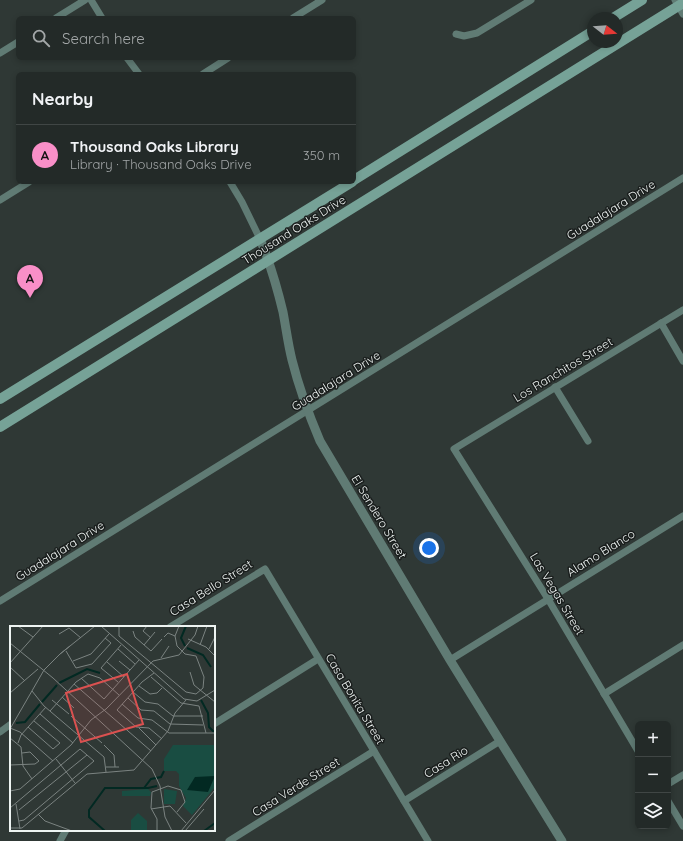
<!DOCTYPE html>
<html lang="en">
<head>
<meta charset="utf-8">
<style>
  body { margin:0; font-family:Quicksand,sans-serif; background:#2b3230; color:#f1f3f6 }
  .controls { position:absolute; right:12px; bottom:12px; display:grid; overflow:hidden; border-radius:6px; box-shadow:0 2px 6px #0003 }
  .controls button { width:36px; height:36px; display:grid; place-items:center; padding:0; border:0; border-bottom:1px solid #404645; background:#232a28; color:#f1f3f6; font:20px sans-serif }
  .compass { position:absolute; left:587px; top:12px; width:36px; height:36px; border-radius:50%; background:#232a28; box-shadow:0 2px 6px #0003; rotate:107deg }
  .you { position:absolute; left:429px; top:548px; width:14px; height:14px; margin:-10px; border:3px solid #fff; border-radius:50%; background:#1a73e8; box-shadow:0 0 0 6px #1a73e833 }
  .badge { display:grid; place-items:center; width:26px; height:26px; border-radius:50%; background:#f98fc8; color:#111; font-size:13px; font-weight:700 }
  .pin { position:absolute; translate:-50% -33px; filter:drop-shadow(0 1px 2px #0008) }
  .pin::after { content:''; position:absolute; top:21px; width:14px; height:12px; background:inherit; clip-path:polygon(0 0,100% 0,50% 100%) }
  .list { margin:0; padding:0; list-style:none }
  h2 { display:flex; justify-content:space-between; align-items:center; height:52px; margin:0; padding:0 16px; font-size:17px }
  h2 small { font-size:13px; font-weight:400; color:#a3a7a8 }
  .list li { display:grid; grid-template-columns:26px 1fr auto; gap:12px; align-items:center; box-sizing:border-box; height:60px; padding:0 16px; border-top:1px solid #404645 }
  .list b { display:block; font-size:15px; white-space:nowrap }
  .list p { margin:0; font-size:13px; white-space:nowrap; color:#a3a7a8 }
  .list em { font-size:13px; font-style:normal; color:#a3a7a8 }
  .icon { flex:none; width:22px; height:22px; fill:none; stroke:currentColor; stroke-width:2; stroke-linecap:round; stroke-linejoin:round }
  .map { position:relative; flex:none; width:683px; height:841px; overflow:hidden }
  .search { position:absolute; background:#232a28; box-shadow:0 2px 6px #0003; left:16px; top:16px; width:340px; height:44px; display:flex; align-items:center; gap:10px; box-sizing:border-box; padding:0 14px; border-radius:6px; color:#a3a7a8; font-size:15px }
  .panel { position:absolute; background:#232a28; box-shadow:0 2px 6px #0003; left:16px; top:72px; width:340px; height:112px; border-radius:6px }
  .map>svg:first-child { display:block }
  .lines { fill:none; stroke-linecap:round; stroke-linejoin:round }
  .minor { stroke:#607b74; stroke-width:7 }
  .tertiary { stroke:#607b74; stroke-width:9 }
  .secondary { stroke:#76a297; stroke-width:10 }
  .labels { text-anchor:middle; stroke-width:3; stroke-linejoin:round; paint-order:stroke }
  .street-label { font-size:12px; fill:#eef4f2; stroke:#1a1e1d }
  .inset-river { fill:none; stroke:#022922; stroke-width:2 }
  .inset-road { fill:none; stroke:#7b8381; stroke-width:1 }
  .view { fill:#db5150; fill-opacity:0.15; stroke:#db5150; stroke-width:2 }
  .inset-edge { fill:none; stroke:#eef4f2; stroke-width:2 }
</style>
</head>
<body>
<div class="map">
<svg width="683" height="841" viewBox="0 0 683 841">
  <rect width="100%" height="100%" fill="#2f3835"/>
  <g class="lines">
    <g class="minor">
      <path d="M91,0l11,18"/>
      <path d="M675,0l8,14"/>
      <path d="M56,18l29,-18"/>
      <path d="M293,18l29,-18"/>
      <path d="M456,34l8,2 13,-3 54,-33"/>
      <path d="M0,53l18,-11"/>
      <path d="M127,58l12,16"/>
      <path d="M203,74l25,-16"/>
      <path d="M230,182l12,20 18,37"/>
      <path d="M0,200l29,-18"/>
      <path d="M661,323l22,38"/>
      <path d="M555,387l33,54"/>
      <path d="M0,601l683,-423"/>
      <path d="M170,627l95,-58 163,272"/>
      <path d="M450,660l233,-144"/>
      <path d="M604,694l79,-49"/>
      <path d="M214,724l104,-65"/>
      <path d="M0,732l11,-8"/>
      <path d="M638,751l-90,-152 -94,-150 229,-139"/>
      <path d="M668,784l15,-9"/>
      <path d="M404,801l96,-60"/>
      <path d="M668,801l15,25"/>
      <path d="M60,841l6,-11"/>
      <path d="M229,841l145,-90"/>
    </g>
    <path class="tertiary" d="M260,239c10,24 17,48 23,73 3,16 5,32 9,48 7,28 17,55 28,81l130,219 112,181"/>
    <g class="secondary">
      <path d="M613,18l29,-18"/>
      <path d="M354,180l239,-149"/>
      <path d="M0,399l352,-217"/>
      <path d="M0,427l683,-424"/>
    </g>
  </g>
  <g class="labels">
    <g class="street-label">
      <text transform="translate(611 210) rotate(-32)" y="4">Guadalajara Drive</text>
      <text transform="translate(294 230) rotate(-32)" y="4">Thousand Oaks Drive</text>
      <text transform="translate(563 370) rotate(-31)" y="4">Los Ranchitos Street</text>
      <text transform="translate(336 381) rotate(-32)" y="4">Guadalajara Drive</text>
      <text transform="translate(379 517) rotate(59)" y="4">El Sendero Street</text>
      <text transform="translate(60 551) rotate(-32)" y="4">Guadalajara Drive</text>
      <text transform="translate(601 553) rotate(-32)" y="4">Alamo Blanco</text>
      <text transform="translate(211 588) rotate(-32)" y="4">Casa Bello Street</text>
      <text transform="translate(557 594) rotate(59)" y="4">Las Vegas Street</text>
      <text transform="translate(355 699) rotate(59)" y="4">Casa Bonita Street</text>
      <text transform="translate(446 762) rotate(-32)" y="4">Casa Rio</text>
      <text transform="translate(296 787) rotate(-32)" y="4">Casa Verde Street</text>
    </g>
  </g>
  <g transform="translate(10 626)">
    <rect width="205" height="205" fill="#2f3835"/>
    <path d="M163,119h42v42l-23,28 -9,-9 3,-8 -7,-12v-12l-3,-3h-12v-12zM138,163l3,3 -1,4h-28v-5zM154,163l13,2 -2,13h-11zM128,187l9,8v10h-16v-11z" fill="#194d42"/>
    <path d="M205,150l-7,16 -21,-2 8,-13z" fill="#022922"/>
    <path class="inset-river" d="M175,20l-4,-8 5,-12M177,22l16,7 8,12M49,57l28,-14 13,4M191,74l7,13 1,14 5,5M32,76l15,-17M6,97l9,-1 15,-18M134,162l7,-9 10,-2 3,-6M95,205l-16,-14v-7l16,-22h43l9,-2M194,205l11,-8"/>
    <path class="inset-road" d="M8,0l15,11M91,0l83,73 13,2 18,-11M109,0v10l67,56 10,2 7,-6 1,-11 -8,-21 -11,-2 -8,-8 -2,-10 4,-10M137,0l-4,5 8,7M123,5l2,6 16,14 11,-12M49,8l10,-6 12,10M154,11l4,-4 7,3M178,13l18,8 9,9M0,17l43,35 99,91 8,17 5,31 7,14M134,19l11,-13M190,19l7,-19M60,20l-10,8 35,-28M108,23l17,15M199,23l6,-12M56,25l10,17 16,-4 19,-21 -6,-5M151,32l8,-12M63,35l18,-7 18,-20M109,35l11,9M97,36l17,15M0,37l33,-37M0,41l15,14M180,46l4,13 21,17M144,47l-12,9 -25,28 19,17 13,1 13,11M141,51l30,26 18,3 7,27M71,52l23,21 35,-39M108,56l-17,-14 20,-23M64,58l77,67M129,60l11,8 7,-1 5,-5M22,65l12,15 60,51 2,15M123,66l12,10 13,2 15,12h30M0,67l28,-24M52,71l12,11M118,72l13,12 13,1 16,13 33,1M42,74l17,14M112,78l16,14 14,2 17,13h46M40,85l26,-29 12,-8 12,4 19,17M30,88l33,29M61,90l31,27M18,101l25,22 7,-6 -26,-22M0,102l10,4 33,29M129,102l17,17M0,103l34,-59 16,-16M0,112l11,9 2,19 9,13M8,117l3,-8 25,-28M94,119l10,10 1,12M46,133l19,24M0,139l25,-1 4,-3 -9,-9 -8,1M96,141h13M0,165l10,-2 51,-44 20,-25 15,-11 47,-48 26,-6 16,-20 3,-9M6,178l4,25M0,182l70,-59 14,12 -70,59 -5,1M141,183l19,-3 16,17M9,184l68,-55M28,188l7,7 27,10M0,202h12l65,-54 47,-4 34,-39 7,-18 11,-13M147,205v-12l-6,-11 1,-16 16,-6 13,4 4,12 -8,10M171,205l34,-41M175,205l19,-22"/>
    <path class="view" d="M117,48l16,50 -62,18 -15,-49z"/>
    <rect width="205" height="205" class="inset-edge"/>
  </g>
</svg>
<div class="controls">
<button>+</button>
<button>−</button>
<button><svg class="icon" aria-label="layers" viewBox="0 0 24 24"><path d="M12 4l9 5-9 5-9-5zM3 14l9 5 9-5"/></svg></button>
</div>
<svg class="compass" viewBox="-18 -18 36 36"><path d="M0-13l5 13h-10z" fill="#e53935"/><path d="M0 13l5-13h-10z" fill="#a3a7a8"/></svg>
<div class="you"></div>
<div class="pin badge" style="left:30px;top:298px">A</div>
<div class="search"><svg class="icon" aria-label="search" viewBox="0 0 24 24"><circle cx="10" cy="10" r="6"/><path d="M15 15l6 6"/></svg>Search here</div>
<section class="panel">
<h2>Nearby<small></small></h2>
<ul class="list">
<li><span class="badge">A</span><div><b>Thousand Oaks Library</b><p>Library · Thousand Oaks Drive</p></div><em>350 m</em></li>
</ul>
</section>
</div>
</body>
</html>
